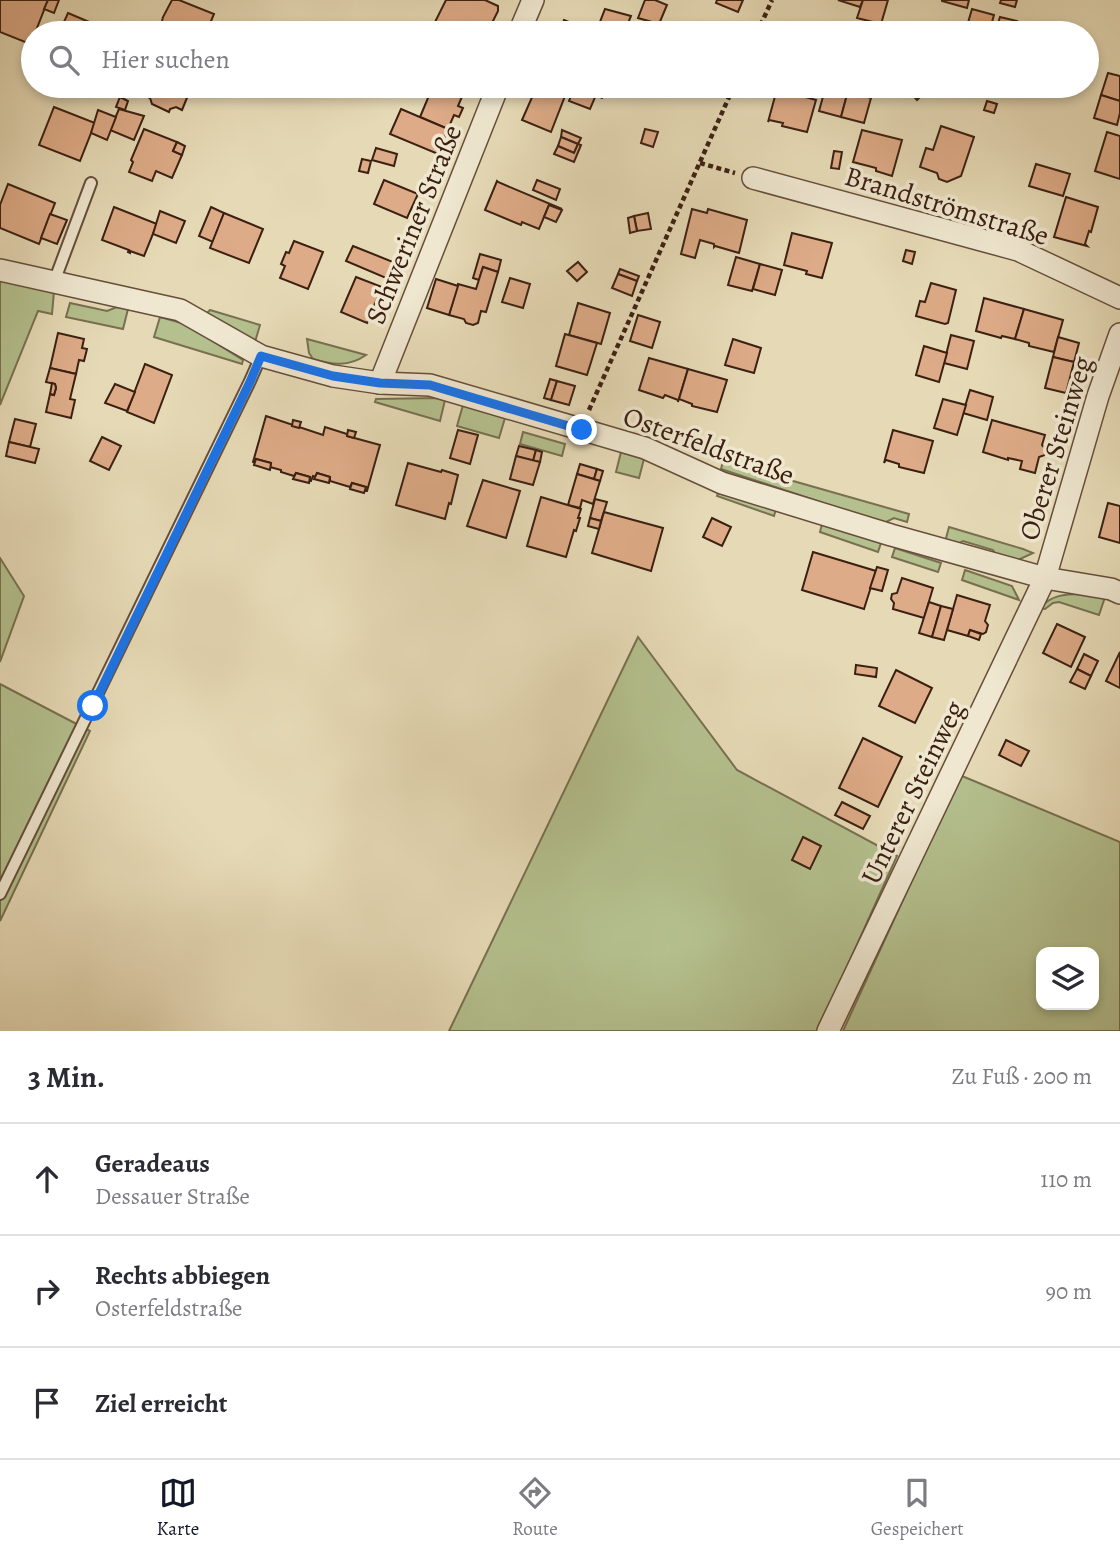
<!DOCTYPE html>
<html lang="de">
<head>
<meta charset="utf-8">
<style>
  body { margin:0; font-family:Alegreya,serif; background:#f7f7f7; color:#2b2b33 }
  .controls { position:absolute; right:21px; bottom:21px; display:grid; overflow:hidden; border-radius:14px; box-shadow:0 4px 10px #0003 }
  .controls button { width:63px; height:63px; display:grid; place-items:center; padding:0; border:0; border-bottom:2px solid #e1e1e2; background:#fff; color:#2b2b33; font:35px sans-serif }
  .stop { position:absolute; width:21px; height:21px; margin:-16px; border:5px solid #1a73e8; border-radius:50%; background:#fff }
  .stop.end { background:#1a73e8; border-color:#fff; box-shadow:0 2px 7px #0008 }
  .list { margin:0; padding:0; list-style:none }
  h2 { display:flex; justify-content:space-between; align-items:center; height:91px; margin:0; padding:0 28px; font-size:30px }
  h2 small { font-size:23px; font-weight:400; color:#7c7c81 }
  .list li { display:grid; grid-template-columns:46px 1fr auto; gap:21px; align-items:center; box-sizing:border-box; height:112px; padding:0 28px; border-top:2px solid #e1e1e2 }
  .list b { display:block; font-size:26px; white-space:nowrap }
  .list p { margin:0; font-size:23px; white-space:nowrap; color:#7c7c81 }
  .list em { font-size:23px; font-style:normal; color:#7c7c81 }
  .icon { flex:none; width:38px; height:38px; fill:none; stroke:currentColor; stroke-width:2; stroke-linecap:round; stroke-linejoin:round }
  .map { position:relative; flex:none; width:1120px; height:1031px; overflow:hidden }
  .search { position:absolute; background:#fff; box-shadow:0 4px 10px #0003; left:21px; right:21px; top:21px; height:77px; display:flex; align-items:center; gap:18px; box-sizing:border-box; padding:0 24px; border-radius:38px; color:#7c7c81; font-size:26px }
  .sheet { height:427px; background:#fff }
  nav { display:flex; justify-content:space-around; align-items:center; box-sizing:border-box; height:98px; border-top:2px solid #e1e1e2; background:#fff; font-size:19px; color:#7c7c81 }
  nav a { display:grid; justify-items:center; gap:4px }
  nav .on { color:#111827 }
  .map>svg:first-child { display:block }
  .green { fill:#b4c08e; stroke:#787050; stroke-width:2; fill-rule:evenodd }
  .building { fill:#ddab87; stroke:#3b2012; stroke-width:2 }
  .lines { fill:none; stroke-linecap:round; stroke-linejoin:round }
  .service-casing { stroke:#664e3b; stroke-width:14 }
  .minor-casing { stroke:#664e3b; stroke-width:24 }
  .path { stroke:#3b2012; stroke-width:4.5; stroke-dasharray:5 3.5; stroke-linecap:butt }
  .service { stroke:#efe7d0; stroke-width:10 }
  .minor { stroke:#efe7d0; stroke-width:21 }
  .route { stroke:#1a73e8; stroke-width:9 }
  .labels { text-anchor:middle; stroke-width:7; stroke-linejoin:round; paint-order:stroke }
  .street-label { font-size:28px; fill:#3b2012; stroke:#efe7d0 }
</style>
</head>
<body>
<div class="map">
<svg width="1120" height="1031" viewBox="0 0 1120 1031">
  <rect width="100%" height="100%" fill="#e6dab6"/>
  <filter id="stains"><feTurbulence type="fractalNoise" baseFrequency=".00286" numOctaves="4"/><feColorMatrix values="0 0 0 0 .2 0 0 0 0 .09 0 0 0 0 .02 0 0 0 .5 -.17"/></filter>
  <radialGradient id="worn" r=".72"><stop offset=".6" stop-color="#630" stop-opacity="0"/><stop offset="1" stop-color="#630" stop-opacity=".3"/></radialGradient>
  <g class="green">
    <path d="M0,279l54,12 -2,23 -14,-3 -38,94z"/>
    <path d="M70,303l37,8 10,-4 11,2 -5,20 -57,-12z"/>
    <path d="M210,310l50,15 -5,17 -49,-28z"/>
    <path d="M160,317l25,7 58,36 -1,4 -88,-27z"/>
    <path d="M307,339l59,16c-17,12 -34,10 -53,4l-4,-6z"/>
    <path d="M438,398l7,2 -5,21 -65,-19 1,-3z"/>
    <path d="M463,405l42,13 -6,20 -42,-12z"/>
    <path d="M523,432l42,12 -3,12 -42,-12z"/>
    <path d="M621,452l23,7 -5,19 -23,-6z"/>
    <path d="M723,461l186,53 -2,8 -13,-4 -10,5 -163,-54z"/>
    <path d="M719,491l57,18 -2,7 -57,-20z"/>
    <path d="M822,524l59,19 -3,9 -58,-20z"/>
    <path d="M949,527l74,22 10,4 -15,7 -20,-1 -5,-9 -30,-9 -9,5 -9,-4z"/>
    <path d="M895,548l46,15 -3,9 -46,-15z"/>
    <path d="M0,558l24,38 -24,66z"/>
    <path d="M965,570l47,16 7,14 -57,-20z"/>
    <path d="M1081,594l24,3 -6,18 -40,-13 -6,1 -8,6 -5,-1c11,-13 25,-14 41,-14z"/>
    <path d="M638,637l99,133 160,86 -79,175h-369z"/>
    <path d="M0,684l90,47 -90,190z"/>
    <path d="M962,776l158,66v189h-277l76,-166zM1041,952h53v53h-53z"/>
  </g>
  <g class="building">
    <path d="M0,0h48l-13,33h-2l-3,11 -30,-12z"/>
    <path d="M48,0h11l-5,13 -10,-4z"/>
    <path d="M172,0h7l35,14 -8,19h-37l-9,-4 3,-12z"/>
    <path d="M446,0h39l13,6v5l-11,22h-55l4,-8 -1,-3z"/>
    <path d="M645,0h10l12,5 -8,19 -21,-6z"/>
    <path d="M717,0h26l-5,12 -22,-9z"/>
    <path d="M838,0h25l-3,7z"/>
    <path d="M863,0h25l-7,24 -24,-6z"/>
    <path d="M942,0h27l-2,8 -25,-7z"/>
    <path d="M1001,0h16l-2,7 -15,-4z"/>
    <path d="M605,9l26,7 -7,17h-11l-15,-6z"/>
    <path d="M972,9l22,6 -5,18h-24z"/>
    <path d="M68,13l40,17 -2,3h-47z"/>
    <path d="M1000,17l17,4 -4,12 -18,-1z"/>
    <path d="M564,20l31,13h1h-37z"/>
    <path d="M598,27l15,6h-17z"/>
    <path d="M1108,73l12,3v25l-19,-6z"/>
    <path d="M138,86h44l1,4 6,3 -7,17 -6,-3 -6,2 -1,3 -17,-8 -2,-6 -14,-6z"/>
    <path d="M433,86h15l16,6 -6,14 5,2 -4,9 -5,-2 -6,14 -28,-12z"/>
    <path d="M537,86l28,10 -14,36 -29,-12z"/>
    <path d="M575,86l21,9 -6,14 -21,-8z"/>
    <path d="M575,86h22l9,2 -4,10z"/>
    <path d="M826,86l22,5 -7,26 -22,-6z"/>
    <path d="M850,86h13l-3,9 -12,-4z"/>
    <path d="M915,86h6l5,5 -9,9 -8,-9z"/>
    <path d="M777,89l39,11 -9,32 -25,-6 1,-3 -14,-3 -1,2z"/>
    <path d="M848,91l23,7 -7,25 -23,-6z"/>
    <path d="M1101,95l19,6v12l-3,12 -23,-7z"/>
    <path d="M120,97l8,4 -3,9 -9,-3z"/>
    <path d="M987,101l10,3 -3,9 -10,-3z"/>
    <path d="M54,107l41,16 -15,38 -41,-16z"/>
    <path d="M119,109l25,7 -10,24 -24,-10z"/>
    <path d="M401,109l47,20 -10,25 -48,-20z"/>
    <path d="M98,110l18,7 -9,23 -16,-7z"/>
    <path d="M941,126l33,11 -13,39 -14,6 -8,-3 -2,-6 -17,-6 6,-19 7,2z"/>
    <path d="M144,129l33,13 -4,9 9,4 -10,23 -16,-7 -4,10 -23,-9 4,-10 -2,-2z"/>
    <path d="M645,129l13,3 -5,15 -12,-4z"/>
    <path d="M562,130l19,8 -3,6 -17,-7z"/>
    <path d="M862,130l40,10 -10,36 -16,-5v-3l-23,-6z"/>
    <path d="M1107,132l13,4v43l-25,-8z"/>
    <path d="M561,137l17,7 -4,9 -16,-7z"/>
    <path d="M177,142l8,4 -3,9 -9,-4z"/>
    <path d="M578,144l3,1 -7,17 -20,-8 4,-8 16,7z"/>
    <path d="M376,148l21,6 -3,12 -22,-6z"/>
    <path d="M834,151l8,1 -3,17 -8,-1z"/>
    <path d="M362,159l9,2 -3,12 -9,-2z"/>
    <path d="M1036,164l34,10 -7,22 -34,-10z"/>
    <path d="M384,180l34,14 -11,24 -33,-14z"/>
    <path d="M537,180l23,9 -4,11 -23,-10z"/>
    <path d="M497,181l1,1 64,27 -13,-4 -10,24 -17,-7 -1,3 -36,-15z"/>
    <path d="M8,184l47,19 -16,41 -39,-16v-23z"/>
    <path d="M1066,197l32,10 -7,25 -2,-1 -4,13 2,2 -33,-9z"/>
    <path d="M549,205l13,5 -6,12 -12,-5z"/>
    <path d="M114,207l43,17 -13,32 -14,-5v2l-2,-1 1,-2 -27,-10z"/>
    <path d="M211,207l13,6 -11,29 -14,-6z"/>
    <path d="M692,209l15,4 1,-4 39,11 -8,33 -24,-7 -1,1v-3l-14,-4 -5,18 -14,-4z"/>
    <path d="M160,211l25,10 -9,22 -23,-9z"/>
    <path d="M224,213l39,16 -14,34 -39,-15z"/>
    <path d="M648,213l3,16 -14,2 -3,-15z"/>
    <path d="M50,214l17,6 -10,24 -16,-6z"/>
    <path d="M634,216l3,15 -7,2 -2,-15z"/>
    <path d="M792,233l40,10 -10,35 -16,-4 1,-3 -23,-6z"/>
    <path d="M294,241l29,11 -15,37 -28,-11 5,-12 -4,-2 5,-12 3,1z"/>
    <path d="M353,246l40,16 -7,16 -40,-17z"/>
    <path d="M906,250l9,2 -3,12 -9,-3z"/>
    <path d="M480,254l21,6 -3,12 -15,-5 -4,13 -6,-2z"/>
    <path d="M736,257l24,7 -8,27 -24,-6z"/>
    <path d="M578,262l9,10 -10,9 -10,-10z"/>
    <path d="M760,264l22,6 -7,25 -22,-6z"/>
    <path d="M483,267l15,5 -12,40 -5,-1 -3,12 -5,2 -7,-2 -2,-4 -15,-4 9,-31 18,5z"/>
    <path d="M620,269l19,7 -2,5 -19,-7z"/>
    <path d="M618,274l19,7 -5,15 -20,-8z"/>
    <path d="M356,277l26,10 -15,36 -26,-11z"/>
    <path d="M510,278l20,6 -7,24 -21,-6z"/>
    <path d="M436,279l22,7 -9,29 -22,-7z"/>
    <path d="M931,283l25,7 -8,33 -3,1 -29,-8 4,-15 5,1z"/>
    <path d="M984,298l40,11 -9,30 -13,-3 -1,2 -25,-7z"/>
    <path d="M578,303l32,10 -9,31 -32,-9z"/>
    <path d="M1024,309l39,11 -9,32 -25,-6v-3l-14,-4z"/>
    <path d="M638,315l22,7 -8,26 -22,-7z"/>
    <path d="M58,333l26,6 -2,9 5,1 -3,12 -5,-1 -3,14 -26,-6z"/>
    <path d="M565,334l32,9 -10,32 -31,-9z"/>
    <path d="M951,335l23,6 -7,28 -23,-6z"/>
    <path d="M1058,337l21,6 -5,19 -21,-5z"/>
    <path d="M733,339l28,9 -7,25 -29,-8z"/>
    <path d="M924,346l23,7 -8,29 -23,-7z"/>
    <path d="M1053,357l21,5 -8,31 -21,-5z"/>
    <path d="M649,358l39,11 -10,33v-2l-13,-5 -2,3 -24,-8z"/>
    <path d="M145,364l27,11 -18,48 -27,-11z"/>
    <path d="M50,368l26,6 -6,25 5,1 -4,18 -25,-6 4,-18 4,1 2,-7 -1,-4 -9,-2z"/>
    <path d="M688,369l39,11 -10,32 -25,-6v-2l-13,-5z"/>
    <path d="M550,379l7,2 -6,19 -7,-2z"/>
    <path d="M557,381l18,5 -6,19 -18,-5z"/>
    <path d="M52,383l3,1 1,4 -2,7 -4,-1z"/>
    <path d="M115,384l20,8 -8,19 -22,-8z"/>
    <path d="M970,390l23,7 -6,23 -24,-7z"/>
    <path d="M943,399l23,6 -9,30 -23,-7z"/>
    <path d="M266,416l57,19 2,-8 22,7v2l33,9 -13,46h-2l1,-4 -14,-4 -2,4 -20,-6v-4l-13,-4 -1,4 -3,-1 -2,5h-2l1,-4 -14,-4 -2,3 -13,-4v-2l-11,-3 1,-4 -15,-4 -1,4 -2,-1z"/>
    <path d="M15,419l21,5 -6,23 -21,-5z"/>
    <path d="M293,420l8,2 -2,6 -7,-2z"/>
    <path d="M992,420l53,15 -3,10 5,6 -2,4 -6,2 -4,16 -15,-4 2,-8 -14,-3v2l-25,-8z"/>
    <path d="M348,430l8,2 -2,6 -7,-2z"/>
    <path d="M458,430l20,5 -8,29 -20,-6z"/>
    <path d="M893,430l40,11 -9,32 -25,-6v-3l-13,-4 -2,3z"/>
    <path d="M102,437l19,9 -12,24 -19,-9z"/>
    <path d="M9,442l30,7 -4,14 -29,-7z"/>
    <path d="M519,446l17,4 -3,11 -17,-5z"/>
    <path d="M536,450l6,2 -2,10 -7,-1z"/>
    <path d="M516,456l24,6 -7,23 -23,-6z"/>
    <path d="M256,459l15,4 -1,7 -16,-5z"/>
    <path d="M408,463l33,9 1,-2 16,5 -7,29 -2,-1 -4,16 -49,-14z"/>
    <path d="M580,464l17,5 -3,10 -17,-5z"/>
    <path d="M597,469l6,2 -3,10 -6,-2z"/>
    <path d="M296,473l14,4 -1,6 -16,-4z"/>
    <path d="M317,473l13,4 -1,6 -15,-4z"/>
    <path d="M577,474l23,7 -7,23 -11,-4 -2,8 -12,-3z"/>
    <path d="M483,480l37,11 -14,47 -39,-12z"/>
    <path d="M352,483l14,4 -2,6 -14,-4z"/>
    <path d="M541,497l40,12 -3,9h2l-4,13 -2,-1 -8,27 -39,-11z"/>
    <path d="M595,499l12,3 -6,19 -11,-3z"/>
    <path d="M1108,503l12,3v37l-21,-6z"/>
    <path d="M604,512l59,16 -12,43 -59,-18z"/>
    <path d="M590,518l11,3 -2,8 -11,-3z"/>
    <path d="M712,518l19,9 -9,19 -19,-9z"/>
    <path d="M813,552l63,19 -12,38 -62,-19z"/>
    <path d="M877,567l11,3 -6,21 -12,-3z"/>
    <path d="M902,578l31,10 -9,30 -31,-9 1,-6 -3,-4 1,-5 5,-1z"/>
    <path d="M957,595l33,10 -5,16 3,4 -2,7 -3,2 -13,-4 -2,6 -21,-6z"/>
    <path d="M929,602l12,4 -9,31 -13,-4z"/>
    <path d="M941,606l12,3 -9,31 -12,-3z"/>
    <path d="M1057,624l28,13 -14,30 -28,-14z"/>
    <path d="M970,630l11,4 -2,6 -11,-4z"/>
    <path d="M1120,652v36l-14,-7z"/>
    <path d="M1084,654l14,7 -7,15 -14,-7z"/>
    <path d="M856,665l21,3 -1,9 -21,-3z"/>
    <path d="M1077,669l14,7 -6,13 -15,-7z"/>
    <path d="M896,670l36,18 -17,35 -36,-17z"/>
    <path d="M863,738l39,19 -24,50 -39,-19z"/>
    <path d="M1006,740l23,11 -8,15 -22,-11z"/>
    <path d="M842,802l28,14 -7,13 -28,-14z"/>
    <path d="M803,837l18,9 -11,23 -18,-9z"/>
  </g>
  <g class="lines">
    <defs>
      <g id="service">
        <path d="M54,282l37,-99"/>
        <path d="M0,894l250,-513 11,-25"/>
      </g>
      <g id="minor">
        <path d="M519,33l14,-33"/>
        <path d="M753,178l265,72 102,48"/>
        <path d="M0,270l180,40 81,46 72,20 47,7 50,2 215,63 77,35 169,52 154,43 66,11 9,4"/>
        <path d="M380,383l118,-297"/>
        <path d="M828,1031l217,-453 53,-182 22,-62"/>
      </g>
    </defs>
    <use href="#service" class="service-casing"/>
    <use href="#minor" class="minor-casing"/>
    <g class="path">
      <path d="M757,33l15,-33"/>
      <path d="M700,163l35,10"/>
      <path d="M589,410l145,-324"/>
    </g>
    <use href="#service" class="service"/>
    <use href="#minor" class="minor"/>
  </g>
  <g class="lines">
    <path class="route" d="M93,706l157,-324 11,-26 72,20 47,7 50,2 152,45"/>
  </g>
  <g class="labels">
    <g class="street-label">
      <text transform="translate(947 205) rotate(17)" y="10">Brandströmstraße</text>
      <text transform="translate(413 224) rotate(-68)" y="10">Schweriner Straße</text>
      <text transform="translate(709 445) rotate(20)" y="10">Osterfeldstraße</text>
      <text transform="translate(1055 448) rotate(-73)" y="10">Oberer Steinweg</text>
      <text transform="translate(912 792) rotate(-64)" y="10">Unterer Steinweg</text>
    </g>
  </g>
  <rect width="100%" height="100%" filter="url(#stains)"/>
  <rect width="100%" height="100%" fill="url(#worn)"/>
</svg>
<div class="controls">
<button><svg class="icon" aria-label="layers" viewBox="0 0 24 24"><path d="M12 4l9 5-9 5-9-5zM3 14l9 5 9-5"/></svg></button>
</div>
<div class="stop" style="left:93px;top:706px"></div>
<div class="stop end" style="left:582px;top:430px"></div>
<div class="search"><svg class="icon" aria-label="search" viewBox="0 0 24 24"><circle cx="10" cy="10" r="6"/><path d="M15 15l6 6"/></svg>Hier suchen</div>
</div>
<section class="sheet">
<h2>3 Min.<small>Zu Fuß · 200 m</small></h2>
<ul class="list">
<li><svg class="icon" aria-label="ahead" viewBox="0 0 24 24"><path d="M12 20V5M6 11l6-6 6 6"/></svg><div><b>Geradeaus</b><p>Dessauer Straße</p></div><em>110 m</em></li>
<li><svg class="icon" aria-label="right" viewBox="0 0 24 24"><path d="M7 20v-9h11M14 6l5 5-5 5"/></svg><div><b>Rechts abbiegen</b><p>Osterfeldstraße</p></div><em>90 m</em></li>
<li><svg class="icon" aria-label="arrive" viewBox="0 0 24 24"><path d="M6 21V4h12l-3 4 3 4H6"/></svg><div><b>Ziel erreicht</b></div></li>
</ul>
</section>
<nav>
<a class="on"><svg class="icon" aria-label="map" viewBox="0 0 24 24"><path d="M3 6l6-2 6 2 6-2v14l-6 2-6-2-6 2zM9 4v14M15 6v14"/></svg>Karte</a>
<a><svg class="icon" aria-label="directions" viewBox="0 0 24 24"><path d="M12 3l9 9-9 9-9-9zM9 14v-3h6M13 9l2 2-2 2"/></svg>Route</a>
<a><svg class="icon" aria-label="saved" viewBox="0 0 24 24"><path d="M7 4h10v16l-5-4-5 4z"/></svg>Gespeichert</a>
</nav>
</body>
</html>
